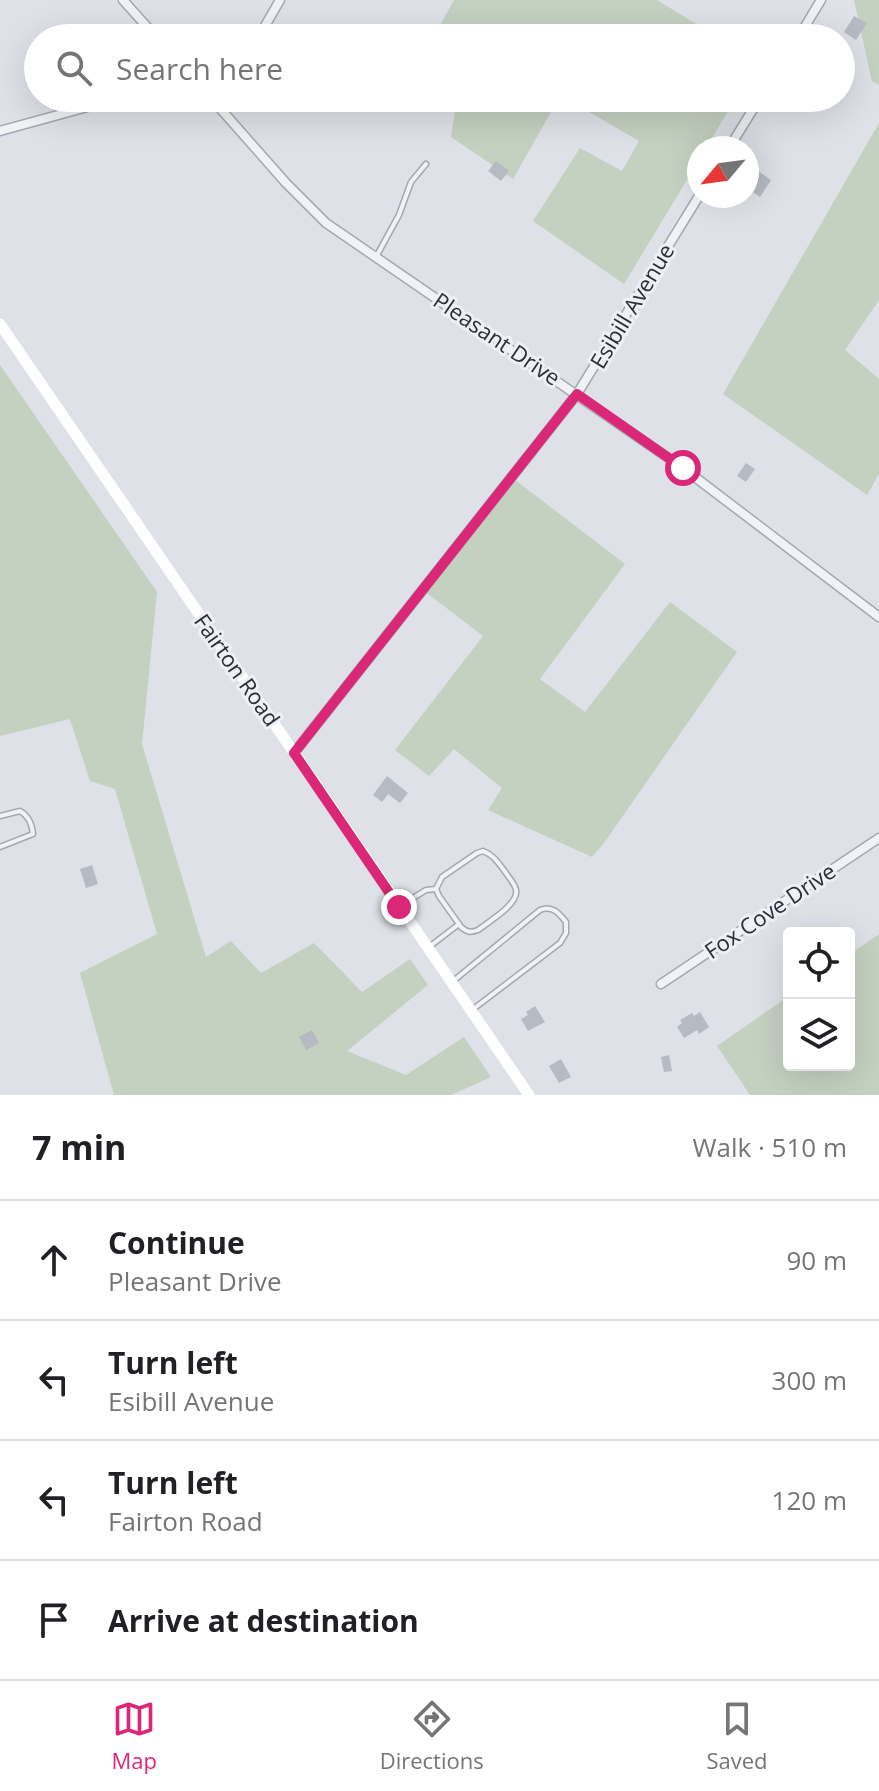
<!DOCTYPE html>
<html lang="en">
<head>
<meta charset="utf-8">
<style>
  body { margin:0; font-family:"Open Sans",sans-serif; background:#f2f2f2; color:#202124 }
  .controls { position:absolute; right:24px; bottom:24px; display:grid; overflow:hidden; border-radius:8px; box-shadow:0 8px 32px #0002 }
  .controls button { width:72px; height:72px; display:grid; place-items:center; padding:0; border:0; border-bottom:2px solid #e0e0e0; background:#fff; color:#202124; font:40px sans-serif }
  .compass { position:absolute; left:687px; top:136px; width:72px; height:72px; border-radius:50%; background:#fff; box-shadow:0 8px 32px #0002; rotate:241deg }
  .stop { position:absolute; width:24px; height:24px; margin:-18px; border:6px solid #db2777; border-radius:50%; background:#fff }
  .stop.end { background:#db2777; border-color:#fff; box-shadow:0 2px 8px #0008 }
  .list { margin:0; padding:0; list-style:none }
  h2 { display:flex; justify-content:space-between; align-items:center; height:104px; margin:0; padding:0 32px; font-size:34px }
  h2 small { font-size:26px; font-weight:400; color:#757577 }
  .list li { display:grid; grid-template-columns:52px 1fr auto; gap:24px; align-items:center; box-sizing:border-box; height:120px; padding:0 32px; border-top:2px solid #e0e0e0 }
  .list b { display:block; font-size:30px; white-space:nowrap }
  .list p { margin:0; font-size:26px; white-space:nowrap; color:#757577 }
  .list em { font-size:26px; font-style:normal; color:#757577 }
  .icon { flex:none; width:44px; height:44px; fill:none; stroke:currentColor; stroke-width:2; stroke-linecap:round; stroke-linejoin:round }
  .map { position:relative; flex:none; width:879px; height:1095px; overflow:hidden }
  .search { position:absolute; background:#fff; box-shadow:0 8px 32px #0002; left:24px; right:24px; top:24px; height:88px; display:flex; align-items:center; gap:20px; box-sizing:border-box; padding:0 28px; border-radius:44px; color:#757577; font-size:30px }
  .sheet { height:584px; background:#fff }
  nav { display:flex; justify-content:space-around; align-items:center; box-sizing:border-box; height:112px; border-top:2px solid #e0e0e0; background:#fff; font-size:22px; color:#757577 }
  nav a { display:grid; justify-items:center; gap:4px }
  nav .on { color:#db2777 }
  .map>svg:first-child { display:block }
  .green { fill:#c4d0c0 }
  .building { fill:#b6bac3 }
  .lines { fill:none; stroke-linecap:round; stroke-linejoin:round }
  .lane-casing { stroke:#a4a8b0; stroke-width:7 }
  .street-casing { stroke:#a4a8b0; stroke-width:11 }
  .lane { stroke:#f1f2f5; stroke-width:4 }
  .street { stroke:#f1f2f5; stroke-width:8 }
  .secondary { stroke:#fff; stroke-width:11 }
  .route { stroke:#db2777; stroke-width:10 }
  .labels { text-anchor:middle; stroke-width:6; stroke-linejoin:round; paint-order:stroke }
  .street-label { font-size:22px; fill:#292f3c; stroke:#eef0f4 }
</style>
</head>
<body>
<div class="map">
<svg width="879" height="1095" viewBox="0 0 879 1095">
  <rect width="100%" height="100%" fill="#dee1e7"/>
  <g class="green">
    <path d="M454,0h203l62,38h-286z"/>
    <path d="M854,0h25v85l-7,-4z"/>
    <path d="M457,98h102l-46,81 -62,-42z"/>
    <path d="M565,98h171l-30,50h-7v12l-75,124 -91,-63 47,-73 42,23 17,-30z"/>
    <path d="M879,123v177l-34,50 34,29v95l-12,21 -144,-101z"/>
    <path d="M0,365l157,227 -15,152 64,213 25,-16 30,32 53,-30 48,49 48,-33 18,26 -81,66 59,24 58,-38 27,40 -40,18h-337l-34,-122 77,-39 -42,-145 -25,-8 -20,-62 -70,17z"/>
    <path d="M510,476l115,88 -85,115 45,33 85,-110 67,50 -133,191 -12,14 -104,-47 14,-22 -48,-39 -25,27 -34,-26 88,-114 -60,-46z"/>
    <path d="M879,934v161h-129l-33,-49 72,-50v69h60v-110z"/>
  </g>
  <g class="building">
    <path d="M854,16l13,7 -11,17 -12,-8z"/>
    <path d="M496,161l13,10 -8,10 -13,-10z"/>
    <path d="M758,171l13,9 -11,17 -13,-9z"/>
    <path d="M746,463l9,6 -9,13 -9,-6z"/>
    <path d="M387,776l21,17 -8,10 -12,-9 -6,8 -9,-7z"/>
    <path d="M92,865l6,19 -12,4 -6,-19z"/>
    <path d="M535,1006l10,16 -17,9 -7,-12 7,-4 -2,-3z"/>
    <path d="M700,1012l9,15 -10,7 -2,-4 -13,8 -7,-11 5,-4 -2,-3 12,-7 2,3z"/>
    <path d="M312,1030l7,13 -13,7 -7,-13z"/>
    <path d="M669,1055l3,16 -8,1 -3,-15z"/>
    <path d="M561,1059l10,18 -12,6 -10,-17z"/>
  </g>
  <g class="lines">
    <defs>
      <g id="lane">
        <path d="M376,257l23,-42 12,-33 15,-18"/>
        <path d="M0,816l20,-5c9,5 12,13 13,23l-33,13"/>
        <path d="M483,851c11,4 16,13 23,22 3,5 9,11 10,17 3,14 -28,32 -38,40 -8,3 -11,2 -17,-3l-22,-31 -3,-7 6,-12 35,-24z"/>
        <path d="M400,906l26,-16 10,-1"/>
        <path d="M429,947l30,-23"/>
        <path d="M452,982l88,-72c12,-5 19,3 26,12v11l-6,10 -88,67"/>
      </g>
      <g id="street">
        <path d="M123,0l34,38"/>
        <path d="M258,38l22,-38"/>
        <path d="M798,38l23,-38"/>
        <path d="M211,98l75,85 40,40 357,245 196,149"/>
        <path d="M0,131l120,-33"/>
        <path d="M729,148l31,-50"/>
        <path d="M294,753l283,-359 122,-198"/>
        <path d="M661,984l218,-146"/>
      </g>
    </defs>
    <use href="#lane" class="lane-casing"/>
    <use href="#street" class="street-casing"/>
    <use href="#lane" class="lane"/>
    <use href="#street" class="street"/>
    <path class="secondary" d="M0,324l529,771"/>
  </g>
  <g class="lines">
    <path class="route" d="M399,907l-105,-154 283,-359 106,74"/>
  </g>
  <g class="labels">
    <g class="street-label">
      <text transform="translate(632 306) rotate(-59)" y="8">Esibill Avenue</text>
      <text transform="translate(497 339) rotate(34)" y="8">Pleasant Drive</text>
      <text transform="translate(237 670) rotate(55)" y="8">Fairton Road</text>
      <text transform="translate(770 911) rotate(-34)" y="8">Fox Cove Drive</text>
    </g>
  </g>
</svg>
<div class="controls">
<button><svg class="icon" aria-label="locate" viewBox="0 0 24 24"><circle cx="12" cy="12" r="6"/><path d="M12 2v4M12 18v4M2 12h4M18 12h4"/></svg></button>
<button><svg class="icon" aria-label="layers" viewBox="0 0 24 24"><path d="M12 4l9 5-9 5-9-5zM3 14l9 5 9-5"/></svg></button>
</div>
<svg class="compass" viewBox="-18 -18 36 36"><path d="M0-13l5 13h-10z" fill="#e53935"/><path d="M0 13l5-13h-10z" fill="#757577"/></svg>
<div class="stop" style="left:683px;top:468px"></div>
<div class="stop end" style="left:399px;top:907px"></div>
<div class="search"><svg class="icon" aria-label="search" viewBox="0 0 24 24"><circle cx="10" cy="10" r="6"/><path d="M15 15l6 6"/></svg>Search here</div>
</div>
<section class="sheet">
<h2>7 min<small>Walk · 510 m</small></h2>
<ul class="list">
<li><svg class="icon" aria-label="ahead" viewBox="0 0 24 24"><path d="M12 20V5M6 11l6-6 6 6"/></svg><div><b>Continue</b><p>Pleasant Drive</p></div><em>90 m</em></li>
<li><svg class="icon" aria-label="left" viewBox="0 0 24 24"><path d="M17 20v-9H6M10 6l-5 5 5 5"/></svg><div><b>Turn left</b><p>Esibill Avenue</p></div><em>300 m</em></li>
<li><svg class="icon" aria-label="left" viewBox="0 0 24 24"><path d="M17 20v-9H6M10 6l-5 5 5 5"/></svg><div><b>Turn left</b><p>Fairton Road</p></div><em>120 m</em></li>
<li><svg class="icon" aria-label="arrive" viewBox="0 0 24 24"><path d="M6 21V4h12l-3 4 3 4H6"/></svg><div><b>Arrive at destination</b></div></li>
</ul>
</section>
<nav>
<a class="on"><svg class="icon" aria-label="map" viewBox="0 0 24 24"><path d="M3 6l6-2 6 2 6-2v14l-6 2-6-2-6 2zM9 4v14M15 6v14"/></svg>Map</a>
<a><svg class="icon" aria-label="directions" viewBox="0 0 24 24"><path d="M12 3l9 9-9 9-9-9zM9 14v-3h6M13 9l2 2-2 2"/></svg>Directions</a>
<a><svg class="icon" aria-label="saved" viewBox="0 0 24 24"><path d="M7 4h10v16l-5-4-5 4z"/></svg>Saved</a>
</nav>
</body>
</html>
